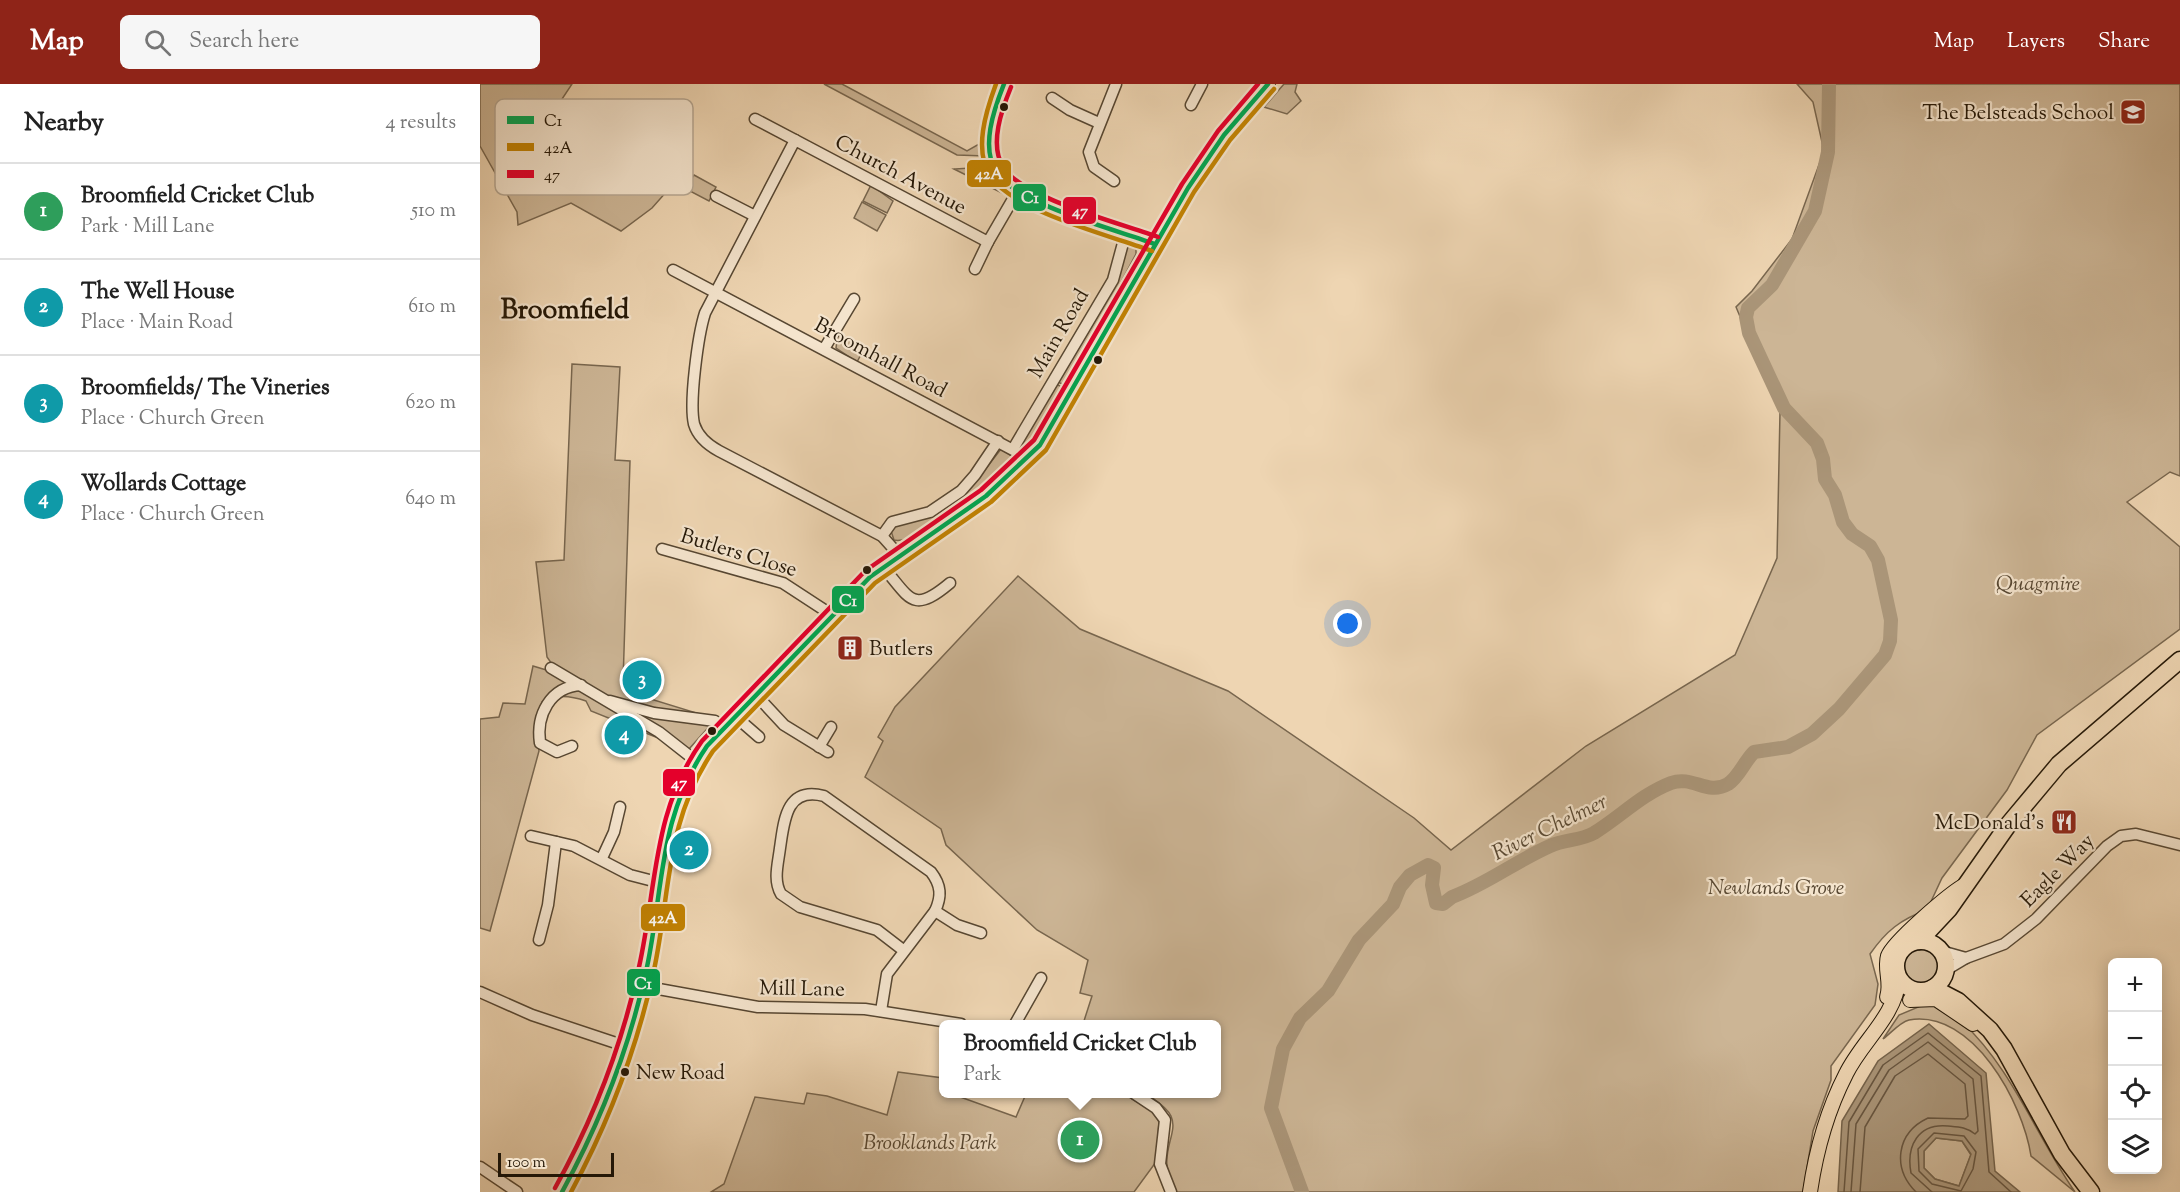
<!DOCTYPE html>
<html lang="en">
<head>
<meta charset="utf-8">
<style>
  body { margin:0; font-family:"Sorts Mill Goudy",serif; background:#f6f6f6; color:#222 }
  .controls { position:absolute; right:18px; bottom:18px; display:grid; overflow:hidden; border-radius:9px; box-shadow:0 3px 15px #0003 }
  .controls button { width:54px; height:54px; display:grid; place-items:center; padding:0; border:0; border-bottom:2px solid #e0e0e0; background:#fff; color:#222; font:30px sans-serif }
  .scale { position:absolute; left:18px; bottom:15px; width:116px; box-sizing:border-box; padding-left:6px; border:3px solid #251807; border-top:0; font-size:16px; line-height:21px; white-space:nowrap; color:#251807; -webkit-text-stroke:4px #f4e4cd; paint-order:stroke }
  .you { position:absolute; left:868px; top:540px; width:21px; height:21px; margin:-15px; border:4px solid #fff; border-radius:50%; background:#1a73e8; box-shadow:0 0 0 9px #1a73e833 }
  .badge { display:grid; place-items:center; width:39px; height:39px; border-radius:50%; background:#8f2418; color:#fff; font-size:20px; font-weight:700 }
  .pin { position:absolute; translate:-50% -50%; border:3px solid #fff; box-shadow:0 2px 6px #0006 }
  .popup { position:absolute; left:459px; top:936px; width:282px; height:78px; box-sizing:border-box; display:grid; place-content:center; border-radius:9px; background:#fff; filter:drop-shadow(0 2px 4px #0005); font-size:20px; white-space:nowrap; color:#767676 }
  .popup b { font-size:22px; color:#222 }
  .popup::after { content:''; position:absolute; left:50%; top:100%; margin-left:-12px; border:12px solid transparent; border-top-color:#fff }
  .list { margin:0; padding:0; list-style:none }
  h2 { display:flex; justify-content:space-between; align-items:center; height:78px; margin:0; padding:0 24px; font-size:26px }
  h2 small { font-size:20px; font-weight:400; color:#767676 }
  .list li { display:grid; grid-template-columns:39px 1fr auto; gap:18px; align-items:center; box-sizing:border-box; height:96px; padding:0 24px; border-top:2px solid #e0e0e0 }
  .list b { display:block; font-size:22px; white-space:nowrap }
  .list p { margin:0; font-size:20px; white-space:nowrap; color:#767676 }
  .list em { font-size:20px; font-style:normal; color:#767676 }
  .icon { flex:none; width:33px; height:33px; fill:none; stroke:currentColor; stroke-width:2; stroke-linecap:round; stroke-linejoin:round }
  .map { position:relative; flex:none; width:1700px; height:1108px; overflow:hidden }
  header { display:flex; align-items:center; gap:36px; box-sizing:border-box; height:84px; padding:0 30px; background:#8f2418; color:#fff }
  header strong { font-size:28px }
  nav { display:flex; gap:33px; margin-inline-start:auto; font-size:21px }
  .search { width:420px; height:54px; background:#f6f6f6; display:flex; align-items:center; gap:15px; box-sizing:border-box; padding:0 21px; border-radius:9px; color:#767676; font-size:22px }
  main { display:flex }
  aside { flex:1; background:#fff }
  .map>svg:first-child { display:block }
  .green { fill:#ccb595; stroke:#78664e; stroke-width:1.5 }
  .water { fill:#aa9578; stroke:#75634b; stroke-width:1.5; fill-rule:evenodd }
  .lines { fill:none; stroke-linecap:round; stroke-linejoin:round }
  .shore { stroke:#685640; stroke-width:1.5 }
  .river { stroke:#aa9578; stroke-width:14 }
  .minor-casing { stroke:#574732; stroke-width:13 }
  .major-casing { stroke:#251807; stroke-width:16 }
  .highway-casing { stroke:#251807; stroke-width:19 }
  .minor { stroke:#f4e4cd; stroke-width:10 }
  .major { stroke:#eed5b2; stroke-width:14 }
  .highway { stroke:#eed5b2; stroke-width:16 }
  .bus-1-casing { stroke:#f4e4cd; stroke-width:9 }
  .bus-2-casing { stroke:#f4e4cd; stroke-width:9 }
  .bus-3-casing { stroke:#f4e4cd; stroke-width:9 }
  .bus-1 { stroke:#00a651; stroke-width:4.5 }
  .bus-2 { stroke:#c28202; stroke-width:4.5 }
  .bus-3 { stroke:#e4002b; stroke-width:4.5 }
  .bus-dot { fill:#251807; stroke:#f4e4cd; stroke-width:2 }
  .labels { text-anchor:middle; stroke-width:4.5; stroke-linejoin:round; paint-order:stroke }
  .bus-label { font-size:20px; fill:#251807; stroke:#f4e4cd; text-anchor:start }
  .poi-label { font-size:21px; fill:#251807; stroke:#f4e4cd; text-anchor:end }
  .street-label { font-size:21px; fill:#251807; stroke:#f4e4cd }
  .park-label { font-size:21px; font-style:italic; fill:#574732; stroke:#f4e4cd }
  .water-label { font-size:22px; font-style:italic; fill:#5a4a34; stroke:#f4e4cd }
  .district-label { font-size:27px; font-weight:bold; fill:#251807; stroke:#f4e4cd }
  .key { fill:#f4e4cd; stroke:#b6a792; stroke-width:1.5 }
  .key-label { font-size:16px; fill:#251807 }
  .line-badge { stroke:#f4e4cd; stroke-width:2 }
  .badge-label { font-size:16px; text-anchor:middle; font-weight:bold; fill:#fff }
</style>
</head>
<body>
<header>
<strong>Map</strong>
<div class="search"><svg class="icon" aria-label="search" viewBox="0 0 24 24"><circle cx="10" cy="10" r="6"/><path d="M15 15l6 6"/></svg>Search here</div>
<nav><a>Map</a><a>Layers</a><a>Share</a></nav>
</header>
<main>
<aside>
<h2>Nearby<small>4 results</small></h2>
<ul class="list">
<li><span class="badge" style="background:#2e9e5b">1</span><div><b>Broomfield Cricket Club</b><p>Park · Mill Lane</p></div><em>510 m</em></li>
<li><span class="badge" style="background:#0f9aa8">2</span><div><b>The Well House</b><p>Place · Main Road</p></div><em>610 m</em></li>
<li><span class="badge" style="background:#0f9aa8">3</span><div><b>Broomfields/ The Vineries</b><p>Place · Church Green</p></div><em>620 m</em></li>
<li><span class="badge" style="background:#0f9aa8">4</span><div><b>Wollards Cottage</b><p>Place · Church Green</p></div><em>640 m</em></li>
</ul>
</aside>
<div class="map">
<svg width="1700" height="1108" viewBox="0 0 1700 1108">
  <rect width="100%" height="100%" fill="#eed5b2"/>
  <filter id="stains"><feTurbulence type="fractalNoise" baseFrequency=".00333" numOctaves="4"/><feColorMatrix values="0 0 0 0 .2 0 0 0 0 .09 0 0 0 0 .02 0 0 0 .5 -.17"/></filter>
  <radialGradient id="worn" r=".72"><stop offset=".6" stop-color="#630" stop-opacity="0"/><stop offset="1" stop-color="#630" stop-opacity=".3"/></radialGradient>
  <g class="green">
    <path d="M0,0h92l-10,15 54,31 8,-10 19,12 -12,19 45,30 -24,27 -31,23 -50,-28 -53,22 -1,-13 -37,-66z"/>
    <path d="M344,0h18l125,67 14,-8 12,-43 -8,56 -28,-1z"/>
    <path d="M804,0h13l-2,8 6,9 -14,13 -23,-7z"/>
    <path d="M1317,0h383v392l-10,-4 -43,30 53,45v82l-143,106 -30,55 -65,88 -15,32c-26,9 -41,21 -57,44l8,30 -3,21 -44,61v14l-18,51 -10,61h-626c-24,-36 3,-56 -6,-76 -4,-9 -16,-16 -24,-22h69v-70h-133l9,-28 -12,-3 8,-33 -51,-30 -91,-85 -5,-16 -76,-52 18,-36 -5,-4 17,-30 123,-131 62,53 148,62 186,127 37,32 135,-104 149,-91 42,-97 3,-146 -44,-105 16,-16 40,-52 32,-88 -11,-49z"/>
    <path d="M507,83c6,11 17,18 21,29l-54,-27z"/>
    <path d="M214,91l22,12 -7,14 -23,-12z"/>
    <path d="M391,101l22,16 -6,12 -24,-12z"/>
    <path d="M382,118l24,13 -9,16 -23,-13z"/>
    <path d="M651,156l5,4v10l-70,132 -8,-4z"/>
    <path d="M358,250l27,13 -8,15 -21,-14z"/>
    <path d="M92,280l48,3 -5,93 15,1 -7,222 9,3 -1,7 85,26 -28,31 -97,-39 -5,-10c-14,-5 -31,-7 -44,1l-6,29 3,20 -49,180 -10,-3v-209l19,-2 4,-14 22,1 8,-38 20,6 1,-5 -7,-10 -11,-95 28,-2z"/>
    <path d="M576,300l10,5 -37,58 -4,2 -6,-3z"/>
    <path d="M521,365l17,11c-18,19 -100,86 -124,80l-4,-12 80,-39z"/>
    <circle cx="1440" cy="883" r="20"/>
    <path d="M1450,918c11,6 23,12 32,20 50,46 74,114 113,170l-44,-36c-8,-53 -58,-147 -122,-136 -9,2 -19,14 -26,19l16,-24z"/>
    <path d="M418,988l45,6 1,16h8l64,23 10,-23h98l30,18 5,10 -3,40 -22,30h-423l13,-8 31,-87 49,7 3,-11 20,3 60,19z"/>
    <path d="M1456,1054l26,3 9,14 -12,31 -24,-7 -11,-11v-17z"/>
  </g>
  <path class="water" d="M1449,940l57,49 9,98 25,21h-182l4,-71 36,-60zM1456,1054l26,3 9,13 -12,32 -24,-7 -11,-11v-17z"/>
  <g class="lines">
    <g class="shore">
      <path d="M1454,1049l30,3 12,16 -3,17 -12,22 -29,-7 -13,-13 -1,-22z"/>
      <path d="M1364,1108l5,-70 34,-57 45,-32 53,43 8,96 22,20"/>
      <path d="M1371,1108l5,-68 33,-54 39,-28 45,37 5,52 -3,3c-9,-7 -16,-7 -27,-8 -30,-3 -42,20 -37,47l21,19"/>
      <path d="M1380,1108l5,-65 30,-51 33,-22 37,30 3,32 -3,3 -37,-1c-32,15 -36,50 -12,74"/>
    </g>
    <path class="river" d="M822,1108l-31,-84 12,-59 17,-31 28,-27 31,-51 34,-36 7,-17 10,-12 18,-10 6,3 -2,17 4,18 7,1 9,-7c35,-13 64,-36 98,-51 15,-7 30,-5 44,-13 26,-16 48,-39 77,-50 22,-8 36,13 57,1 11,-7 16,-22 26,-32l34,-5 24,-13 27,-25 46,-54 5,-14 1,-21 -13,-60 -8,-14 -18,-12 -9,-12 -8,-27 -10,-16 -2,-20 -6,-16 -33,-35 -35,-75 -3,-16 2,-9 24,-23 43,-74 13,-59 1,-68"/>
    <defs>
      <g id="minor">
        <path d="M524,0c-10,24 -22,65 -7,89 17,29 123,56 158,71"/>
        <path d="M572,14l18,12 29,13"/>
        <path d="M711,21l11,-21"/>
        <path d="M275,35l40,21"/>
        <path d="M634,97l-20,-14 -5,-15 27,-68"/>
        <path d="M236,112l39,20"/>
        <path d="M495,185l13,-27"/>
        <path d="M193,186l355,188"/>
        <path d="M344,265l30,-50"/>
        <path d="M533,365l100,-169 13,-48"/>
        <path d="M402,452l10,-14 38,-10 31,-21 14,-16 23,-34"/>
        <path d="M182,465l121,34 49,32"/>
        <path d="M419,471l-17,-19 -163,-85c-11,-6 -21,-14 -25,-27 -5,-22 4,-89 11,-111l90,-173 193,102 29,-50"/>
        <path d="M403,483c27,31 29,48 67,16"/>
        <path d="M71,584l108,64 37,29"/>
        <path d="M277,612l27,29 44,27"/>
        <path d="M130,617l44,12 61,8 10,7"/>
        <path d="M256,633l23,20"/>
        <path d="M92,662l-15,6 -17,-9c-4,-28 10,-56 41,-58"/>
        <path d="M339,663l12,-20"/>
        <path d="M51,752l43,10 56,29 31,8"/>
        <path d="M122,774l12,-26 6,-25"/>
        <path d="M455,827l22,14 24,8"/>
        <path d="M59,856l9,-35 8,-63"/>
        <path d="M1461,867l25,7"/>
        <path d="M1466,886l20,-12 38,-14 32,-25 71,-73 14,-10 15,-2 44,11"/>
        <path d="M162,902l116,21 107,2 96,15"/>
        <path d="M0,908l52,23 93,31"/>
        <path d="M401,927l6,-37 48,-63c7,-15 6,-26 -4,-39l-107,-76c-38,-10 -40,25 -44,52 -2,16 -7,32 1,46l19,13 77,23 26,20"/>
        <path d="M535,940l26,-46"/>
        <path d="M655,1010l21,14 9,12 -5,44 11,28"/>
        <path d="M0,1083l37,25"/>
      </g>
      <g id="major">
        <path d="M1407,913c5,-14 -3,-27 1,-41 5,-14 60,-61 75,-70"/>
        <path d="M1430,916l26,-1 37,25"/>
        <path d="M82,1108c40,-70 68,-146 85,-225 16,-74 10,-159 60,-221l163,-169 116,-81 54,-51 18,-28 44,-83 86,-146 36,-53 44,-51"/>
        <path d="M1330,1108c6,-41 17,-81 36,-118 16,-33 49,-57 53,-95"/>
      </g>
      <g id="highway">
        <circle cx="1441" cy="882" r="25"/>
        <path d="M1439,857l30,-32 59,-84 51,-61 121,-104"/>
        <path d="M1453,904l25,13 32,29 14,19 58,105 29,38"/>
      </g>
    </defs>
    <use href="#minor" class="minor-casing"/>
    <use href="#major" class="major-casing"/>
    <use href="#highway" class="highway-casing"/>
    <use href="#minor" class="minor"/>
    <use href="#major" class="major"/>
    <use href="#highway" class="highway"/>
    <defs>
      <g id="bus-1">
        <path d="M524,0c-10,25 -24,64 -7,89 22,32 120,57 158,71"/>
        <path d="M82,1108c39,-71 68,-146 85,-225 17,-81 11,-149 60,-221l163,-169 116,-81 54,-51 148,-257 36,-53 44,-51"/>
      </g>
      <g id="bus-2">
        <path d="M516,0c-10,27 -23,67 -5,93 24,35 121,59 161,74"/>
        <path d="M91,1108c38,-70 66,-144 83,-222 17,-80 11,-148 59,-219l162,-168 116,-81 55,-52 148,-258 36,-52 44,-51"/>
      </g>
      <g id="bus-3">
        <path d="M531,3c-9,22 -22,57 -8,80 18,31 120,57 155,70"/>
        <path d="M75,1104c39,-70 67,-143 84,-221 18,-80 13,-156 63,-226l163,-170 116,-81 53,-50 148,-256 36,-53 40,-47"/>
      </g>
    </defs>
    <use href="#bus-1" class="bus-1-casing"/>
    <use href="#bus-2" class="bus-2-casing"/>
    <use href="#bus-3" class="bus-3-casing"/>
    <use href="#bus-1" class="bus-1"/>
    <use href="#bus-2" class="bus-2"/>
    <use href="#bus-3" class="bus-3"/>
  </g>
  <defs>
    <symbol id="school-square" viewBox="-11 -11 22 22"><rect x="-9" y="-9" width="18" height="18" rx="4" fill="#8f2418" stroke="#f4e4cd"/><path d="M0-5L7-2L0 1L-7-2ZM-4 1L0 2.5L4 1V4Q0 6-4 4Z" fill="#fff"/></symbol>
    <symbol id="building-square" viewBox="-11 -11 22 22"><rect x="-9" y="-9" width="18" height="18" rx="4" fill="#8f2418" stroke="#f4e4cd"/><path d="M-4-6H4V6H1V3H-1V6H-4ZM-2.5-4.3h1.7v1.8h-1.7ZM.8-4.3h1.7v1.8H.8ZM-2.5-1h1.7V.8h-1.7ZM.8-1h1.7V.8H.8Z" fill="#fff"/></symbol>
    <symbol id="restaurant-square" viewBox="-11 -11 22 22"><rect x="-9" y="-9" width="18" height="18" rx="4" fill="#8f2418" stroke="#f4e4cd"/><path d="M-5-6h1v4h1v-4h1v4h1v-4h1v5L-1.5 .5V6h-2V.5L-5-1ZM5-6V6H3V1.5H1.5Q1.5-4 5-6Z" fill="#fff"/></symbol>
  </defs>
  <g fill-rule="evenodd">
    <use href="#school-square" x="1638" y="13" width="30" height="30"/>
    <use href="#building-square" x="355" y="549" width="30" height="30"/>
    <use href="#restaurant-square" x="1569" y="723" width="30" height="30"/>
  </g>
  <g class="bus-dot">
    <circle cx="524" cy="23" r="5"/>
    <circle cx="618" cy="276" r="5"/>
    <circle cx="387" cy="486" r="5"/>
    <circle cx="232" cy="647" r="5"/>
    <circle cx="145" cy="988" r="5"/>
  </g>
  <g class="labels">
    <g class="bus-label">
      <text x="156" y="995">New Road</text>
    </g>
    <g class="poi-label">
      <text x="1634" y="35">The Belsteads School</text>
      <text x="389" y="571" text-anchor="start">Butlers</text>
      <text x="1564" y="745">McDonald's</text>
    </g>
    <g class="street-label">
      <text transform="translate(421 90) rotate(28)" y="7">Church Avenue</text>
      <text transform="translate(578 249) rotate(-60)" y="7">Main Road</text>
      <text transform="translate(401 273) rotate(28)" y="7">Broomhall Road</text>
      <text transform="translate(259 468) rotate(17)" y="7">Butlers Close</text>
      <text transform="translate(1577 786) rotate(-45)" y="7">Eagle Way</text>
      <text transform="translate(322 904) rotate(1)" y="7">Mill Lane</text>
    </g>
    <g class="park-label">
      <text x="1558" y="506">Quagmire</text>
      <text x="1296" y="810">Newlands Grove</text>
      <text x="450" y="1065">Brooklands Park</text>
    </g>
    <g class="water-label">
      <text transform="translate(1069 742) rotate(-26)" y="8">River Chelmer</text>
    </g>
    <g class="district-label">
      <text x="85" y="234">Broomfield</text>
    </g>
  </g>
  <rect x="15" y="15" width="198" height="96" rx="9" class="key"/>
  <rect x="27" y="32" width="27" height="8" fill="#00a651"/>
  <rect x="27" y="59" width="27" height="8" fill="#c28202"/>
  <rect x="27" y="86" width="27" height="8" fill="#e4002b"/>
  <g class="key-label">
    <text x="64" y="42">C1</text>
    <text x="64" y="69">42A</text>
    <text x="64" y="96">47</text>
  </g>
  <g class="line-badge">
    <rect x="486" y="75" width="46" height="29" rx="6" fill="#c28202"/>
    <rect x="532" y="99" width="35" height="29" rx="6" fill="#00a651"/>
    <rect x="582" y="112" width="35" height="29" rx="6" fill="#e4002b"/>
    <rect x="351" y="501" width="34" height="29" rx="6" fill="#00a651"/>
    <rect x="182" y="684" width="34" height="29" rx="6" fill="#e4002b"/>
    <rect x="160" y="819" width="46" height="29" rx="6" fill="#c28202"/>
    <rect x="146" y="884" width="35" height="29" rx="6" fill="#00a651"/>
  </g>
  <g class="badge-label">
    <text x="509" y="95">42A</text>
    <text x="550" y="119">C1</text>
    <text x="600" y="132">47</text>
    <text x="368" y="522">C1</text>
    <text x="199" y="704">47</text>
    <text x="183" y="839">42A</text>
    <text x="163" y="905">C1</text>
  </g>
  <rect width="100%" height="100%" filter="url(#stains)"/>
  <rect width="100%" height="100%" fill="url(#worn)"/>
</svg>
<div class="controls">
<button>+</button>
<button>−</button>
<button><svg class="icon" aria-label="locate" viewBox="0 0 24 24"><circle cx="12" cy="12" r="6"/><path d="M12 2v4M12 18v4M2 12h4M18 12h4"/></svg></button>
<button><svg class="icon" aria-label="layers" viewBox="0 0 24 24"><path d="M12 4l9 5-9 5-9-5zM3 14l9 5 9-5"/></svg></button>
</div>
<div class="scale">100 m</div>
<div class="you"></div>
<div class="pin badge" style="left:600px;top:1056px;background:#2e9e5b">1</div>
<div class="popup"><b>Broomfield Cricket Club</b>Park</div>
<div class="pin badge" style="left:209px;top:766px;background:#0f9aa8">2</div>
<div class="pin badge" style="left:162px;top:596px;background:#0f9aa8">3</div>
<div class="pin badge" style="left:144px;top:651px;background:#0f9aa8">4</div>
</div>
</main>
</body>
</html>
